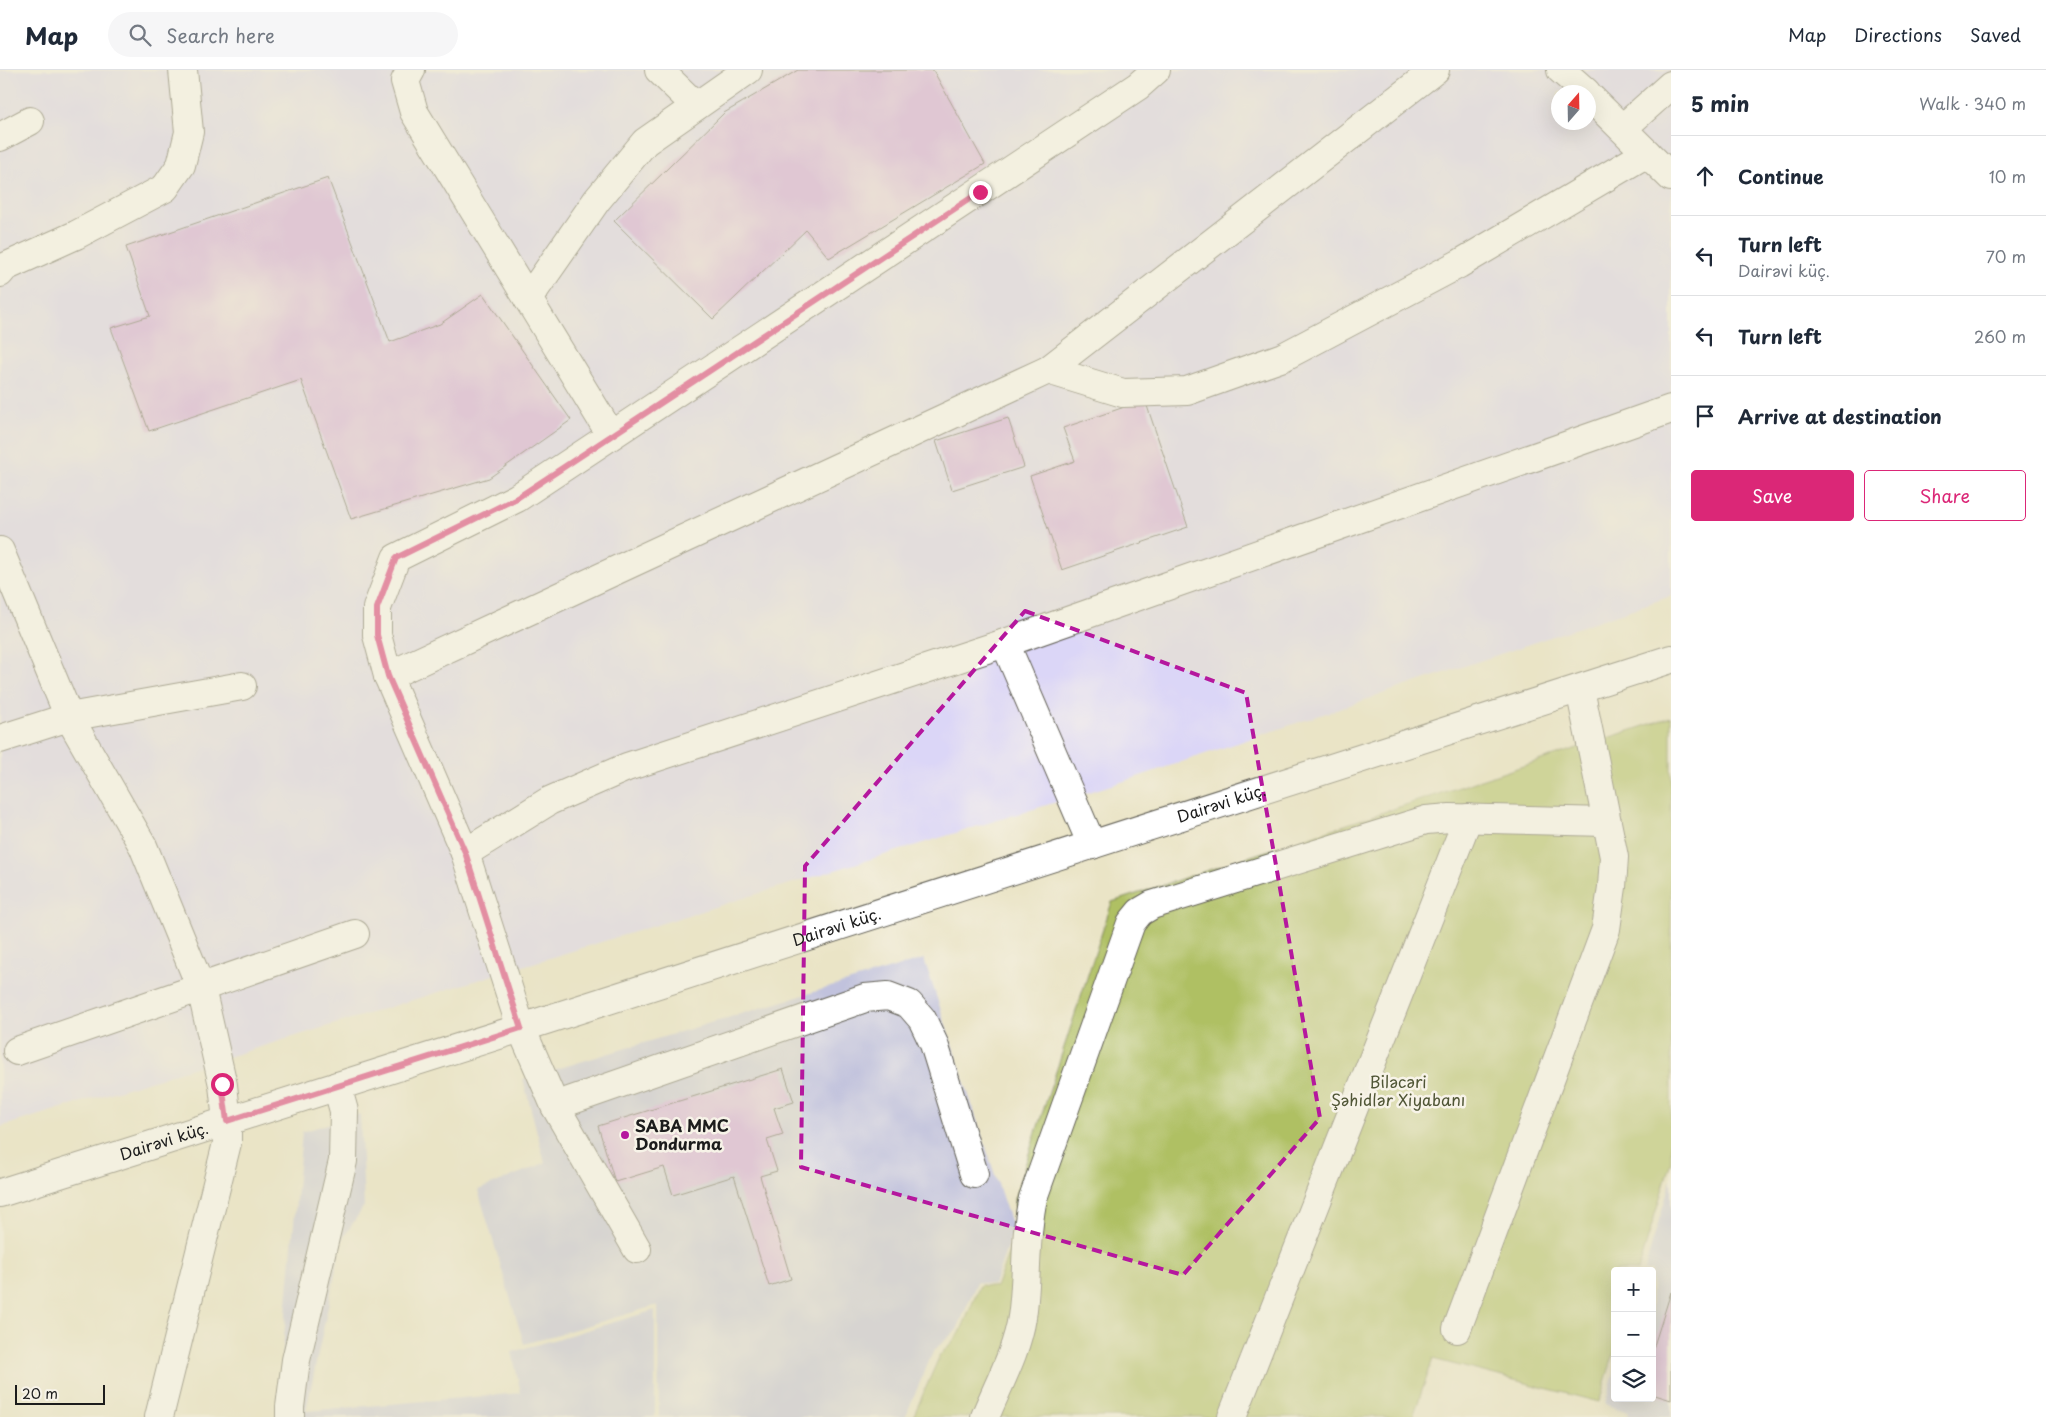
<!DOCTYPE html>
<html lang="en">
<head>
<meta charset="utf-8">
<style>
  body { margin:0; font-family:"Playpen Sans",sans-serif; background:#f6f6f7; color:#1f2937 }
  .controls { position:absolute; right:15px; bottom:15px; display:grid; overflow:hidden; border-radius:5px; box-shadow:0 5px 20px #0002 }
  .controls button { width:45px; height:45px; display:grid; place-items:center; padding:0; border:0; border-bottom:1px solid #e0e1e3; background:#fff; color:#1f2937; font:25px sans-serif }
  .compass { position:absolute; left:1551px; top:15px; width:45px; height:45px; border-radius:50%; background:#fff; box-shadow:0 5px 20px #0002; rotate:20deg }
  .scale { position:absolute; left:15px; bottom:12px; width:90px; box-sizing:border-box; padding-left:5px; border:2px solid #1c1c1c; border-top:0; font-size:14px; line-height:18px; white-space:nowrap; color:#1c1c1c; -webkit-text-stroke:4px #f7f3e8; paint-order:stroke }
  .stop { position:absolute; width:15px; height:15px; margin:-11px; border:4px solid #db2777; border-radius:50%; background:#fff }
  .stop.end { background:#db2777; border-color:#fff; box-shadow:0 1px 5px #0008 }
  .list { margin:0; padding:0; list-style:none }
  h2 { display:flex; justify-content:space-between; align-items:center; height:65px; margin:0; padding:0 20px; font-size:21px }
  h2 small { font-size:16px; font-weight:400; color:#747a83 }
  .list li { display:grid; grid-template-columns:32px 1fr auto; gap:15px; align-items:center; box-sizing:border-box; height:80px; padding:0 20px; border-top:1px solid #e0e1e3 }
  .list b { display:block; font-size:19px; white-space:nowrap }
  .list p { margin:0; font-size:16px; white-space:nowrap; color:#747a83 }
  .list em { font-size:16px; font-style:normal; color:#747a83 }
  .actions { display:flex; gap:10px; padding:15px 20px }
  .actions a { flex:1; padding:11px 0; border:1px solid #db2777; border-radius:5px; text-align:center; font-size:18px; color:#db2777 }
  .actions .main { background:#db2777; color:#fff }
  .icon { flex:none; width:28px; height:28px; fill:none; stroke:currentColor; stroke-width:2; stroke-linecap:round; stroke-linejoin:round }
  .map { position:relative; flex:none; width:1671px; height:1347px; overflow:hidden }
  header { display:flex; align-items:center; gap:30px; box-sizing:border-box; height:70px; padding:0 25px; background:#fff; border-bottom:1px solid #e0e1e3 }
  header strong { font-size:24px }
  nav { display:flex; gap:28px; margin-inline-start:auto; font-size:18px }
  .search { width:350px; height:45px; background:#f6f6f7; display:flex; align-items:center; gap:12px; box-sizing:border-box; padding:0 18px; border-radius:28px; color:#747a83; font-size:19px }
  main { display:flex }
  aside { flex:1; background:#fff }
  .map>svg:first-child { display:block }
  .built { fill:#dbd6f7; fill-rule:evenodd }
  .industrial { fill:#c1c2dd }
  .green { fill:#afc063; stroke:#666e40 }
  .building { fill:#d4a4e3 }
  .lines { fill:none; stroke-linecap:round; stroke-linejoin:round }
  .minor-casing { stroke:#646258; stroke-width:30 }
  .major-casing { stroke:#646258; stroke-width:30 }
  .minor { stroke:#fff; stroke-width:28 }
  .major { stroke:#fff; stroke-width:28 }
  .route { stroke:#db2777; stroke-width:6 }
  .marked { fill:none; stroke:#b5179e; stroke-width:4; stroke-dasharray:10 6; stroke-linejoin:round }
  .poi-dot { fill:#b5179e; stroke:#f7f3e8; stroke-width:2 }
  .labels { text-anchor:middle; stroke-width:5; stroke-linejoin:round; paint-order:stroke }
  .street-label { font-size:16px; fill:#1c1c1c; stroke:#f7f3e8 }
  .park-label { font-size:16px; fill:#4f5535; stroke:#f7f3e8 }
  .poi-label { font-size:16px; font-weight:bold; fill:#1c1c1c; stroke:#f7f3e8; text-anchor:start }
</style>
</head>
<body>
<header>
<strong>Map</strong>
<div class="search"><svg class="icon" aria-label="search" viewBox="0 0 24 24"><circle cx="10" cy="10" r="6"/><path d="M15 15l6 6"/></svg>Search here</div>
<nav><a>Map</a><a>Directions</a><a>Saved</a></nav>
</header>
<main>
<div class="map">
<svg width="1671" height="1347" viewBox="0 0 1671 1347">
  <rect width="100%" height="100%" fill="#f7f3e8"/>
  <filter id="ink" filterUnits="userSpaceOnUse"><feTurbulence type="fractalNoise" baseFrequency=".02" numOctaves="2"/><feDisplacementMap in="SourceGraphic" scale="10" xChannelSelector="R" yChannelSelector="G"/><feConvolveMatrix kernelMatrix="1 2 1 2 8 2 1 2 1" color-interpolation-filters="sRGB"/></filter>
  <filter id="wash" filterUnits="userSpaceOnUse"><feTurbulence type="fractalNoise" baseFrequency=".0096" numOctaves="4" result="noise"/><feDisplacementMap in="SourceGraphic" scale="20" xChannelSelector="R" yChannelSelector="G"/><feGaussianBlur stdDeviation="1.12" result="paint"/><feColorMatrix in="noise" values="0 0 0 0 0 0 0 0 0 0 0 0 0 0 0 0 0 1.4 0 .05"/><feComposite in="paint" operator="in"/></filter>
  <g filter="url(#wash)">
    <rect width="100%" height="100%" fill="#eae4c6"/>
    <path class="built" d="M0,0h1671v526l-540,183 -1131,348zM1558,22h30v30h-30z"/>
    <g class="industrial">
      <path d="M924,889l89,271 -19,55 -17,-3 -20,48 -23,20 -29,67h-246l-1,-112 -134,39 -46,-154 67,-27 -22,-84z"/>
      <path d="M360,1044l4,92 -22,34 -36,171 215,-18 -9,-41 143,-42v107h-378l25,-285z"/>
      <path d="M1671,1109v238h-44l1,-5 -23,-8 10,-34v28h37v-127h-8z"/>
    </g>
    <path class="green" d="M1671,647v444l-33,110h-23v79l-16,52 -166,-43 -20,58h-500l27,-62 20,-22 20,-48 16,2 21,-56 -3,-32 98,-297z"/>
    <g id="blocks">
      <g class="building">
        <path d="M798,0h135l52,94 -156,94 -23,-28 -93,89 -99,-98 110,-108z"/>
        <path d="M328,108l62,164 50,-18 43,-30 88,126 -82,58 -138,41 -50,-139 -152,51 -38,-103 39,-12 -24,-69z"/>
        <path d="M1145,330l43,127 -126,43 -32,-94 45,-15 -12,-33z"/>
        <path d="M1008,348l16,49 -72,23 -16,-49z"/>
        <path d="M783,999l11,33 -20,6 9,27 -16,5 10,31 -17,5 31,103 -22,7 -35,-110 -61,19 -9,-28 -49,15 -17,-56z"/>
        <path d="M1671,1222v108l-19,-6v-42z"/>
      </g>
    </g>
  </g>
  <g filter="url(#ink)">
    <use href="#blocks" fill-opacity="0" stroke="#646258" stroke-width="1"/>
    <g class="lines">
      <defs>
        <g id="minor">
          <path d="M411,0l-6,11 9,31 197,323"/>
          <path d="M659,0l37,36"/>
          <path d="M1561,0l25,22"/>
          <path d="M1588,25l83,82"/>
          <path d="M1623,58l48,-43"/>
          <path d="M0,67l30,-16"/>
          <path d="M0,203l5,-6 71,-32 89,-47 16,-23 8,-33 -6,-62"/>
          <path d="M528,229l69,-99 48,-58 103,-72"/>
          <path d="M1048,300l75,23 64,-2 96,-34 176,-93 188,-111"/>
          <path d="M0,481l69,166 74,129 58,142 22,97 4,36v22l-68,274"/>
          <path d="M1005,573l87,202"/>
          <path d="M388,606l660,-306 387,-300"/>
          <path d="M0,669l69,-22 173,-31"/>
          <path d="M465,783l84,-52 78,-34 378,-124 666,-234"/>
          <path d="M17,981l338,-117"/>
          <path d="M555,1036l310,-108 23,-2 21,8 13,15 12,25 40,130"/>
          <path d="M637,1179l-82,-143 -34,-78 -56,-175 -77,-177 -11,-41v-27l19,-50 121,-60 621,-412 18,-16"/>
          <path d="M1457,1259l149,-400 6,-42 2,-30 -34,-168"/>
          <path d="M290,1347v-10l6,-47 47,-199 1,-50 -7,-25"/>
          <path d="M985,1347c13,-32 32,-66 37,-100 6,-40 2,-80 11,-119l98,-275 9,-11 12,-7 274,-85 24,-2 156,4"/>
          <path d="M1232,1347l236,-599"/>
        </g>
        <g id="major">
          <path id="s1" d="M0,1123l521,-165 1150,-369"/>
        </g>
      </defs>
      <use href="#minor" class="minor-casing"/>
      <use href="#major" class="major-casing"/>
      <use href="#minor" class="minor"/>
      <use href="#major" class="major"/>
    </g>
  </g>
  <g class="lines" filter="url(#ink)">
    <path class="route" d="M222,1014l5,37 294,-93 -56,-176 -77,-176 -11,-41v-27l19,-50 121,-60 463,-306"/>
  </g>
  <path d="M0 0H1671V1347H0ZM1025,541l221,82 74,425 -137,157 -382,-108 4,-301z" fill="#eae4c6" fill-opacity=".55" fill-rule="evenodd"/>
  <path class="marked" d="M1025,541l221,82 74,425 -137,157 -382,-108 4,-301z"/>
  <circle class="poi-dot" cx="625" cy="1065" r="5"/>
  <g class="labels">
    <g class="street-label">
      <text dy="6" stroke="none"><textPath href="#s1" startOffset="1282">Dairəvi küç.</textPath></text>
      <text dy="6" stroke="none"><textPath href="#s1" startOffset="878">Dairəvi küç.</textPath></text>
      <text dy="6" stroke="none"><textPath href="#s1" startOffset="172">Dairəvi küç.</textPath></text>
    </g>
    <g class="park-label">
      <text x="1398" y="1018">Biləcəri<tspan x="1398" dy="18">Şəhidlər Xiyabanı</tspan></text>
    </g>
    <g class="poi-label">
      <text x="635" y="1062">SABA MMC<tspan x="635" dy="18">Dondurma</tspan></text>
    </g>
  </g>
</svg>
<div class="controls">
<button>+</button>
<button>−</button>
<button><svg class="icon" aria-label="layers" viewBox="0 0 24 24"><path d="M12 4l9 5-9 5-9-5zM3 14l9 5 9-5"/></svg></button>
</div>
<svg class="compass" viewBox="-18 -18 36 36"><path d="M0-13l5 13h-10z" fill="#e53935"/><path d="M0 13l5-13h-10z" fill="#747a83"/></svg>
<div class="scale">20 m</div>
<div class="stop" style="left:222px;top:1014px"></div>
<div class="stop end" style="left:980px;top:122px"></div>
</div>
<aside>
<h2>5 min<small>Walk · 340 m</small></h2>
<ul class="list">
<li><svg class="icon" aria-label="ahead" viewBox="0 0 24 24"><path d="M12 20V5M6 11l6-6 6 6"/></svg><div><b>Continue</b></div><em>10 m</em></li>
<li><svg class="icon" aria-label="left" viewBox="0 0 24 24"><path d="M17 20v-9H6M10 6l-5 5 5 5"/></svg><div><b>Turn left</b><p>Dairəvi küç.</p></div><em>70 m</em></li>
<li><svg class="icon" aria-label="left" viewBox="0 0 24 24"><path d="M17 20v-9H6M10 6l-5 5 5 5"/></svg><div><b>Turn left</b></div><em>260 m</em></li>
<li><svg class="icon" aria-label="arrive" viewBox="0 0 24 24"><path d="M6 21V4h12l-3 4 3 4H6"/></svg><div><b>Arrive at destination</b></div></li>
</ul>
<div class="actions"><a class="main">Save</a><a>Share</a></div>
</aside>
</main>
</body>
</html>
